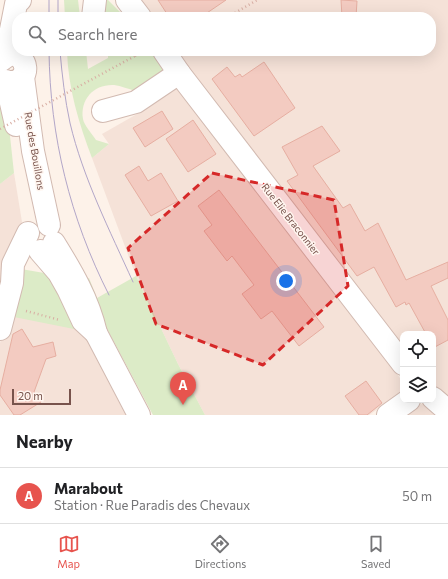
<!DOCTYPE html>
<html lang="en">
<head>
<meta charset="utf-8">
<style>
  body { margin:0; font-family:Commissioner,sans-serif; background:#f6f6f6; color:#202124 }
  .controls { position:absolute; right:12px; bottom:12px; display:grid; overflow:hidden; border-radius:8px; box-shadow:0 4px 16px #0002 }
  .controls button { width:36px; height:36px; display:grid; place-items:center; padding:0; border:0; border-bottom:1px solid #e0e0e0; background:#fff; color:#202124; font:20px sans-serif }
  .scale { position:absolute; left:12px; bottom:10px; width:59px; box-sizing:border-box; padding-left:4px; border:2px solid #78534c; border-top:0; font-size:11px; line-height:14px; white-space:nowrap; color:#78534c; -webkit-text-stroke:3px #fff6f0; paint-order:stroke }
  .you { position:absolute; left:286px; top:281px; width:14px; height:14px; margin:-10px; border:3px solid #fff; border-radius:50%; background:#1a73e8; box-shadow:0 0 0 6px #1a73e833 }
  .badge { display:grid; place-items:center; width:26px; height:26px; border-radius:50%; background:#e7544e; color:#fff; font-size:13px; font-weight:700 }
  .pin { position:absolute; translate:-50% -33px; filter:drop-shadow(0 1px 2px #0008) }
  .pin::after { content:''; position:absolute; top:21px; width:14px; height:12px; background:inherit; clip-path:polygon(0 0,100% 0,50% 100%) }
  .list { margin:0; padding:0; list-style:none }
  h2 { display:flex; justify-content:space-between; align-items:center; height:52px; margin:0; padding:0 16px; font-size:17px }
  h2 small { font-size:13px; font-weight:400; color:#757577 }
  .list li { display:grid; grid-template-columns:26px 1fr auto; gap:12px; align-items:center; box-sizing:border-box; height:56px; padding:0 16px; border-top:1px solid #e0e0e0 }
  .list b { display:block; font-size:15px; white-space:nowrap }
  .list p { margin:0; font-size:13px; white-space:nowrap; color:#757577 }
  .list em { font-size:13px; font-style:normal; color:#757577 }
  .icon { flex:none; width:22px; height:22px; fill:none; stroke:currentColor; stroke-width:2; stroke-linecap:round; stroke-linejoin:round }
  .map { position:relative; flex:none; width:448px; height:415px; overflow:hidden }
  .search { position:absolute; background:#fff; box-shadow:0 4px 16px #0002; left:12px; right:12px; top:12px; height:44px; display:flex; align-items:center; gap:10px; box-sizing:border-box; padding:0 14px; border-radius:16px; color:#757577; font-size:15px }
  .sheet { height:108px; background:#fff }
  nav { display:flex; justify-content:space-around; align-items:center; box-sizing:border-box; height:56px; border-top:1px solid #e0e0e0; background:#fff; font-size:11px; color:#757577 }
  nav a { display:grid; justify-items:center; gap:2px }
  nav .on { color:#e7544e }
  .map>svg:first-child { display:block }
  .residential { fill:#f5e2d8 }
  .green { fill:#dcebc7 }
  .building { fill:#f3cbc1; stroke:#e6aea1 }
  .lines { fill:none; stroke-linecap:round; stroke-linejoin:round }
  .minor-casing { stroke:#d2bab1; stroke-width:24 }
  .path { stroke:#d8aea3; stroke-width:2.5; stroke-dasharray:1 3; stroke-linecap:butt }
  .minor { stroke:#fff; stroke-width:22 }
  .tram { stroke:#b2a6c8; stroke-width:1 }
  .path-bridge { stroke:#d8aea3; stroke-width:2.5; stroke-dasharray:1 3; stroke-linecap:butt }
  .marked { fill:#d62828; fill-opacity:0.2; stroke:#d62828; stroke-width:3; stroke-dasharray:8 5; stroke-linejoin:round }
  .labels { text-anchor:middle; stroke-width:3; stroke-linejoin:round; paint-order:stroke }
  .street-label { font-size:10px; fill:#78534c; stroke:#fff6f0 }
</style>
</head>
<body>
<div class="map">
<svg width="448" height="415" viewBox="0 0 448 415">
  <rect width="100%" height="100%" fill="#fdf2e9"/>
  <g class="residential">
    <path d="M139,0h309v405l-15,-15v-56h-30v17l-231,-300h259v-34h-281z"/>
    <path d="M180,85l223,297v10l-34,23h-164l-27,-51 -42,-88 -44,-118 17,-14 -7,-10 49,-28z"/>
    <path d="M14,173l8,49 -22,84v-122z"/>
    <path d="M9,314l87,19 38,82h-134v-72z"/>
    <path d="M425,402l17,13h-39z"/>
  </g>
  <g class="green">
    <path d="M64,0h14l2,17h-15z"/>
    <path d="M105,0h3l17,17h-20z"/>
    <path d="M67,51h19l2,18 20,-11v-7h46l8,9v13l-27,18c-6,-2 -14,-5 -21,-6 -20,-1 -34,14 -31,34 1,6 9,15 13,21l13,4 -17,14c-13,-34 -24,-70 -25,-107z"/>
    <path d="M0,97l6,2 8,74 -14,11z"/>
    <path d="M21,269l29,5 29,56 -65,-13z"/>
    <path d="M136,276l42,88 27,51h-52l-71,-133 7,-4 8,20z"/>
  </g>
  <g class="building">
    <path d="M158,0h68l-25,17h-32z"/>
    <path d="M341,0l16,1 -1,16h-14z"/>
    <path d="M264,62l31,46 -41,28 -42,-57 15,-12 8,10 5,-3 2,3z"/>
    <path d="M162,111l11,18 -28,18 -12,-19z"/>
    <path d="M193,120l23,34 -28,18 -22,-33z"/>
    <path d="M322,126l18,25 -27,15 30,42 7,-4 15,27 13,-8 28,57 42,-18v16l-17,8 17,34v20l-15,8v-14h-7l-17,-31 -3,2 -1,-3 -9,5 -22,-40 -17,9 -70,-95 11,-6 -16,-28z"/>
    <path d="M139,166l9,15 13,-8 17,28 -27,15 -26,-41z"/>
    <path d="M219,190l105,137 -25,19 -27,-35 -11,8 -19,-25 12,-9 -22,-29 -5,5 -23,-30 8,-6 -14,-19z"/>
    <path d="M22,329l11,18 20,-5 3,14 -10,3 -12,33 7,10 -21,13h-6l-14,-20v-5l13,-56z"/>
    <path d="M366,381l16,22 -15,12h-8l-14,-19z"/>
  </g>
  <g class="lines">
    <defs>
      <g id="minor">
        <path d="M127,0l13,17"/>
        <path d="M93,17l2,-17"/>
        <path d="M164,51l15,22 224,291"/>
        <path d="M6,55l10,-51 4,-4"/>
        <path d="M0,61l10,-7c19,1 21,26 2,28"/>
        <path d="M23,77l10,74 16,74"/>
        <path d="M6,81l10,44"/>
        <path d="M103,111l33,-9 43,-29"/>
        <path d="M40,251l19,22 9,16 15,32 13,12c-8,-34 -24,-61 -42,-90"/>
        <path d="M0,329l12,-46 1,-19 15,-31"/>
        <path d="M96,333l43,82"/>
        <path d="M433,398l15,13"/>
        <path d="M388,415l21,-15"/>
      </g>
    </defs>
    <use href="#minor" class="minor-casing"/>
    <g class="path">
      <path d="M228,17l29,-17"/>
      <path d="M135,56l8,-4"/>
      <path d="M26,311l34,9"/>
    </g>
    <use href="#minor" class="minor"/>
    <g class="tram">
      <path d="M49,0v17"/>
      <path d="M58,17v-17"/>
      <path d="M49,51c1,86 21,167 60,244"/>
      <path d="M60,51c2,24 5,49 10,72 13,55 40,108 63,159"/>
    </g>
    <path class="path-bridge" d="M0,129l135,-73"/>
  </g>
  <path class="marked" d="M212,173l122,27 14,86 -85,79 -107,-41 -28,-76z"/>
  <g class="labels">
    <g class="street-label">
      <text transform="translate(35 151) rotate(80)" y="4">Rue des Bouillons</text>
      <text transform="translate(291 219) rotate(52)" y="4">Rue Elie Braconnier</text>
    </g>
  </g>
</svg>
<div class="controls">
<button><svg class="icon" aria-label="locate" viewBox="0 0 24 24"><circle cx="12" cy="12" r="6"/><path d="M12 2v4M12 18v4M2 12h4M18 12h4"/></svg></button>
<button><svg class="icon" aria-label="layers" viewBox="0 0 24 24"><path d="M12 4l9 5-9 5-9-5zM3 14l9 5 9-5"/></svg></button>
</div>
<div class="scale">20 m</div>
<div class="you"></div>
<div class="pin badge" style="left:183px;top:405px">A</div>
<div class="search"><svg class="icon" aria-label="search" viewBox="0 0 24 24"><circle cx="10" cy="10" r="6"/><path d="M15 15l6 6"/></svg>Search here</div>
</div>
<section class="sheet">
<h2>Nearby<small></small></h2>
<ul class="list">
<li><span class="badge">A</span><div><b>Marabout</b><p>Station · Rue Paradis des Chevaux</p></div><em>50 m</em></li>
</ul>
</section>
<nav>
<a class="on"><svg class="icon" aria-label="map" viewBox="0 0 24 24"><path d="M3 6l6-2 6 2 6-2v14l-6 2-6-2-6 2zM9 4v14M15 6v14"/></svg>Map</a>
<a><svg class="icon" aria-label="directions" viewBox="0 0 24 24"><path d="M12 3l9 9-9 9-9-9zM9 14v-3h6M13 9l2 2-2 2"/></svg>Directions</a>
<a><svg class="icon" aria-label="saved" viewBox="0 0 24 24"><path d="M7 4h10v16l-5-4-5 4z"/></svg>Saved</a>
</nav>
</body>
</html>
